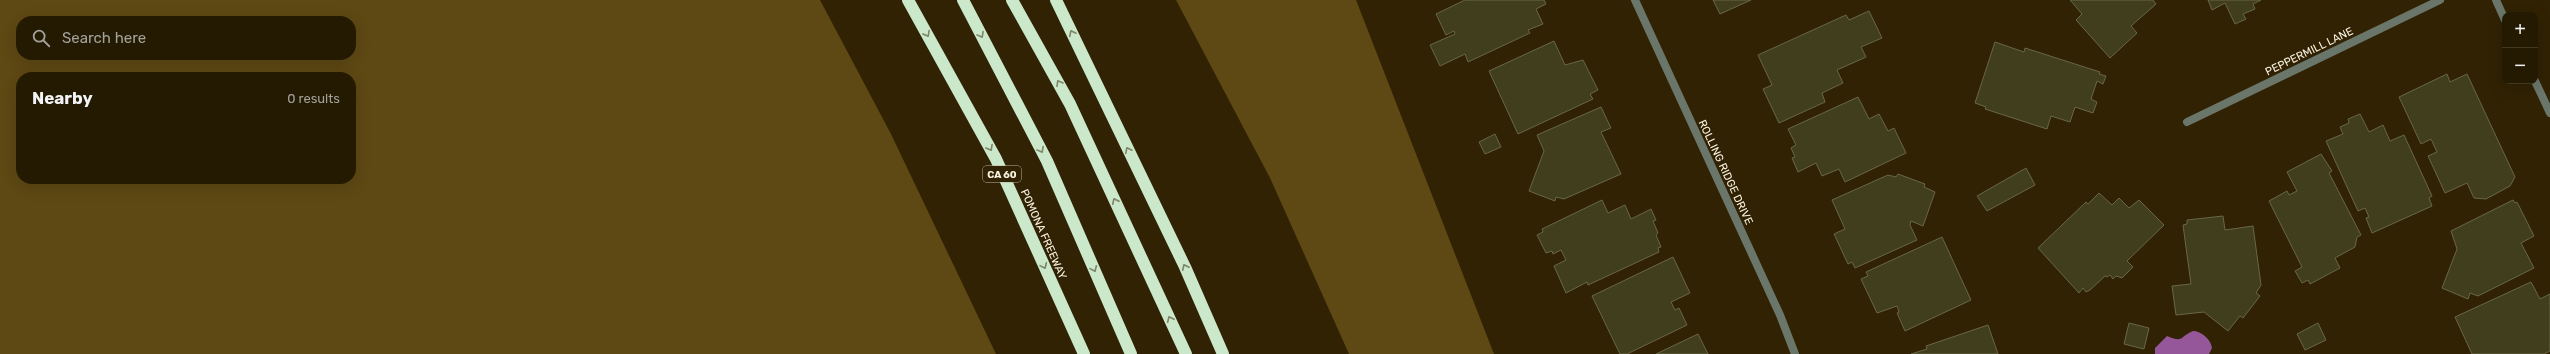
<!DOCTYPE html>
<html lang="en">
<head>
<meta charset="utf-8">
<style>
  body { margin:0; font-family:Rubik,sans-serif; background:#2c230c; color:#f1f3f6 }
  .controls { position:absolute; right:12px; top:12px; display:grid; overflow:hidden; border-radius:8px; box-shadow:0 4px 16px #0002 }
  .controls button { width:36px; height:36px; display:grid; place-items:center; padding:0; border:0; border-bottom:1px solid #413824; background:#241a02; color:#f1f3f6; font:20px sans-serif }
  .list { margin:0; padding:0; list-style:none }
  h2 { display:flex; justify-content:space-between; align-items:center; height:52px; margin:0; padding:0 16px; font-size:17px }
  h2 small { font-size:13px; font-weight:400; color:#a3a199 }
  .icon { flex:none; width:22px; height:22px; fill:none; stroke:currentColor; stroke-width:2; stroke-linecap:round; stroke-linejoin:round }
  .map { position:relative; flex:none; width:2550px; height:354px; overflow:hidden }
  .search { position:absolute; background:#241a02; box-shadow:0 4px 16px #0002; left:16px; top:16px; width:340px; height:44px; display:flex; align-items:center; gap:10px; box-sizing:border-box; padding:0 14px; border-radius:16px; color:#a3a199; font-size:15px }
  .panel { position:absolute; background:#241a02; box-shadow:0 4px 16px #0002; left:16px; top:72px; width:340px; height:112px; border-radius:16px }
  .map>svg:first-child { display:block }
  .green { fill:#5e4814; fill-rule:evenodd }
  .water { fill:#96569a }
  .building { fill:#403e1d; stroke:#696745 }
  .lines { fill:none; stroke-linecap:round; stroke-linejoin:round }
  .street { stroke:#6a766a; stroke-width:8 }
  .highway { stroke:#cbe8cb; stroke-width:12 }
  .oneway { stroke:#7e8567 }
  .labels { text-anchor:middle; stroke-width:3; stroke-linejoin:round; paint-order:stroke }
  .shield { fill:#302203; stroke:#bdb49e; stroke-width:1 }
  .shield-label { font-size:10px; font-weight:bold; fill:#faf2e0 }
  .street-label { font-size:11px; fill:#faf2e0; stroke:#302203 }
</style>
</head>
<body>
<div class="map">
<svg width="2550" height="354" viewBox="0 0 2550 354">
  <rect width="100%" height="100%" fill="#302203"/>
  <g class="green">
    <path d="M0,0h820l71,134 105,220h-996zM21,21h330v34h-330zM21,77h330v102h-330z"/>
    <path d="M1176,0h180l138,354h-145l-79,-176z"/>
  </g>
  <path class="water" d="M2193,331c8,0 18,8 19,17l-3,6h-54v-6l12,-12c17,7 12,1 26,-5z"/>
  <g class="building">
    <path d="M1465,0h79l2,4 -10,5 7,15 -15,6 2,3 -62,29 -3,-8 -25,12 -10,-21 25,-11 -1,-3 -8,4 -10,-21z"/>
    <path d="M1713,0h38l-31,14z"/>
    <path d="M2070,0h83l3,4 -25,22 6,7 -27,25 -34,-38 6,-6z"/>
    <path d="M2208,0h53l-8,4 2,5 -12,5 3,5 -11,5 -10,-21 -13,7z"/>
    <path d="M1869,11l13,27 -21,9 5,10 -29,13 6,13 -21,10 3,9 -46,21 -16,-34 9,-4 -14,-30 88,-40 3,5z"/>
    <path d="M1554,41l11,24 18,-5 15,30 -8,4 3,5 -75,35 -29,-63z"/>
    <path d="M1995,42l29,10 1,-4 75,24 -1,2 7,2 -3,8 -6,-3 -6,18 6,3 -4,11 -18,-6 -5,15 -19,-6 -4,13 -62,-20 1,-2 -11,-4z"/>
    <path d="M2447,74l3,8 17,-8 48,103 -5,9 -24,13 -12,-1 -7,-15 -22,10 -17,-37 9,-4 -6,-13 -10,5 -22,-47z"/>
    <path d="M1858,97l11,22 10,-5 9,17 6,-3 12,25 -61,29 -6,-13 -17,7 -6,-13 -18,9 -6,-14 3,-1 -4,-9 5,-3 -8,-16z"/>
    <path d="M1601,107l10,21 -10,4 20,42 -57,25 -8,-2 -1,4 -26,-10 15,-40 -7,-16z"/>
    <path d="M2360,114l9,18 14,-7 7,16 14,-6 28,61 -3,2 3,8 -60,27 -6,-15 3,-1 -4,-9 -7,3 -32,-70 17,-7 -3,-7 9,-4 -1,-4z"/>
    <path d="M1495,134l6,13 -16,7 -6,-12z"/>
    <path d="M2321,154l11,17 -3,2 32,62 -4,2 -2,10 -20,11 5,10 -30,16 -2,-4 -6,3 -7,-12 7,-4 -33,-66 18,-10 2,4 8,-4 -10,-19z"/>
    <path d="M2026,168l9,17 -48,26 -10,-15z"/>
    <path d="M1898,174l27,10 -1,3 11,5 -12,34 -12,-5 -1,4 7,15 -62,28 -3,-6 -4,2 -14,-30 11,-5 -13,-29 56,-25 8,2z"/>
    <path d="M2099,193l13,12 7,-7 10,10 10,-8 25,25 -37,36 6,6 -11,11 -6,-2 -3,3 -3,-4 -3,2 -2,-1 -15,14 -4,2 -3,-4 -4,5 -41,-45 48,-46 2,2z"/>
    <path d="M1602,200l6,13 17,-8 6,14 20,-10 5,11 -3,1 5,12 -2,2 5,12 -3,1 1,4 -71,33 -1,-3 -21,11 -12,-27 12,-6 -5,-10 -8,4 -1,-3 -6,2 -9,-18 6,-3 -1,-3z"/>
    <path d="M2513,200l2,3 2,-1 17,34 -13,7 13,25 -56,28 -8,-3 -2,6 -26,-11 15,-39 -6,-18z"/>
    <path d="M2223,216l2,14 28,-4 8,59 -5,8 4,3 -17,22 -3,-2 -12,15 -24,-19 -28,3 -4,-29 19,-2 -8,-59 4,-1v-4z"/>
    <path d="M1942,237l29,63 -66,31 -8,-18 2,-1 -2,-6 -20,7 -16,-34 7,-3 -2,-4z"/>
    <path d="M1673,257l17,36 -19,9 4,8 4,-2 8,17 -60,29h-7l-28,-58z"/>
    <path d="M2531,282l9,17 10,-5v57l-6,3h-72l-17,-37z"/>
    <path d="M2129,323l20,5 -5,21 -20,-5z"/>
    <path d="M2318,323l8,17 -21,10 -8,-16z"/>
    <path d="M1988,325l10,29h-87l16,-5 -1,-3z"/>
    <path d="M1698,334l10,20h-52z"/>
  </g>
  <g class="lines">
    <g class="street">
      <path d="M1635,0l145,315 15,39"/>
      <path d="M2496,0l9,20"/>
      <path d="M2535,81l15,32"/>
      <path d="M2187,122l253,-122"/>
    </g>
    <g class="highway">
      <path d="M908,0l88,159 88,195"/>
      <path d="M963,0l84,161 84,193"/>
      <path d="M1012,0l58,104 116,250"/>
      <path d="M1056,0l129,267 38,87"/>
    </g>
  </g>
  <defs><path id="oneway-chevron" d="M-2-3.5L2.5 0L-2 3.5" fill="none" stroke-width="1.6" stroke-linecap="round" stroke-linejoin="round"/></defs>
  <g class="oneway">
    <use href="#oneway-chevron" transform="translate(1072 33) rotate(-116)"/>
    <use href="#oneway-chevron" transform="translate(927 34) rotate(61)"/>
    <use href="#oneway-chevron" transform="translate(981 35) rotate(62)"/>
    <use href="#oneway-chevron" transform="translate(1059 83) rotate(-120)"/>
    <use href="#oneway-chevron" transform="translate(990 148) rotate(61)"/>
    <use href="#oneway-chevron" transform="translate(1041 150) rotate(62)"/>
    <use href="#oneway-chevron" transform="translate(1128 150) rotate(-116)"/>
    <use href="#oneway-chevron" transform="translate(1115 201) rotate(-115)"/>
    <use href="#oneway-chevron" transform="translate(1044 266) rotate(66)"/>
    <use href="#oneway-chevron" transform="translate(1185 267) rotate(-115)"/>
    <use href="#oneway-chevron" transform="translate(1094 269) rotate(66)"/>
    <use href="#oneway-chevron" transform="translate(1170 319) rotate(-115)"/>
  </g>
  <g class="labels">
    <rect class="shield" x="983" y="166" width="38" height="16" rx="3"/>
    <g class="shield-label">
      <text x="1002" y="178">CA 60</text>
    </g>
    <g class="street-label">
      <text transform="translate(2309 51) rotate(-26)" y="4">PEPPERMILL LANE</text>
      <text transform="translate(1726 172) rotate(65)" y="4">ROLLING RIDGE DRIVE</text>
      <text transform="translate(1044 234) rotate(66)" y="4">POMONA FREEWAY</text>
    </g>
  </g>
</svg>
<div class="controls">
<button>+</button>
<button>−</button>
</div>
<div class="search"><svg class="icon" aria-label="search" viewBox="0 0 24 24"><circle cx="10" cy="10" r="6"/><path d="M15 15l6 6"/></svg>Search here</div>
<section class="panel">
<h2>Nearby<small>0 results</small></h2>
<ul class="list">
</ul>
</section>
</div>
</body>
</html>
